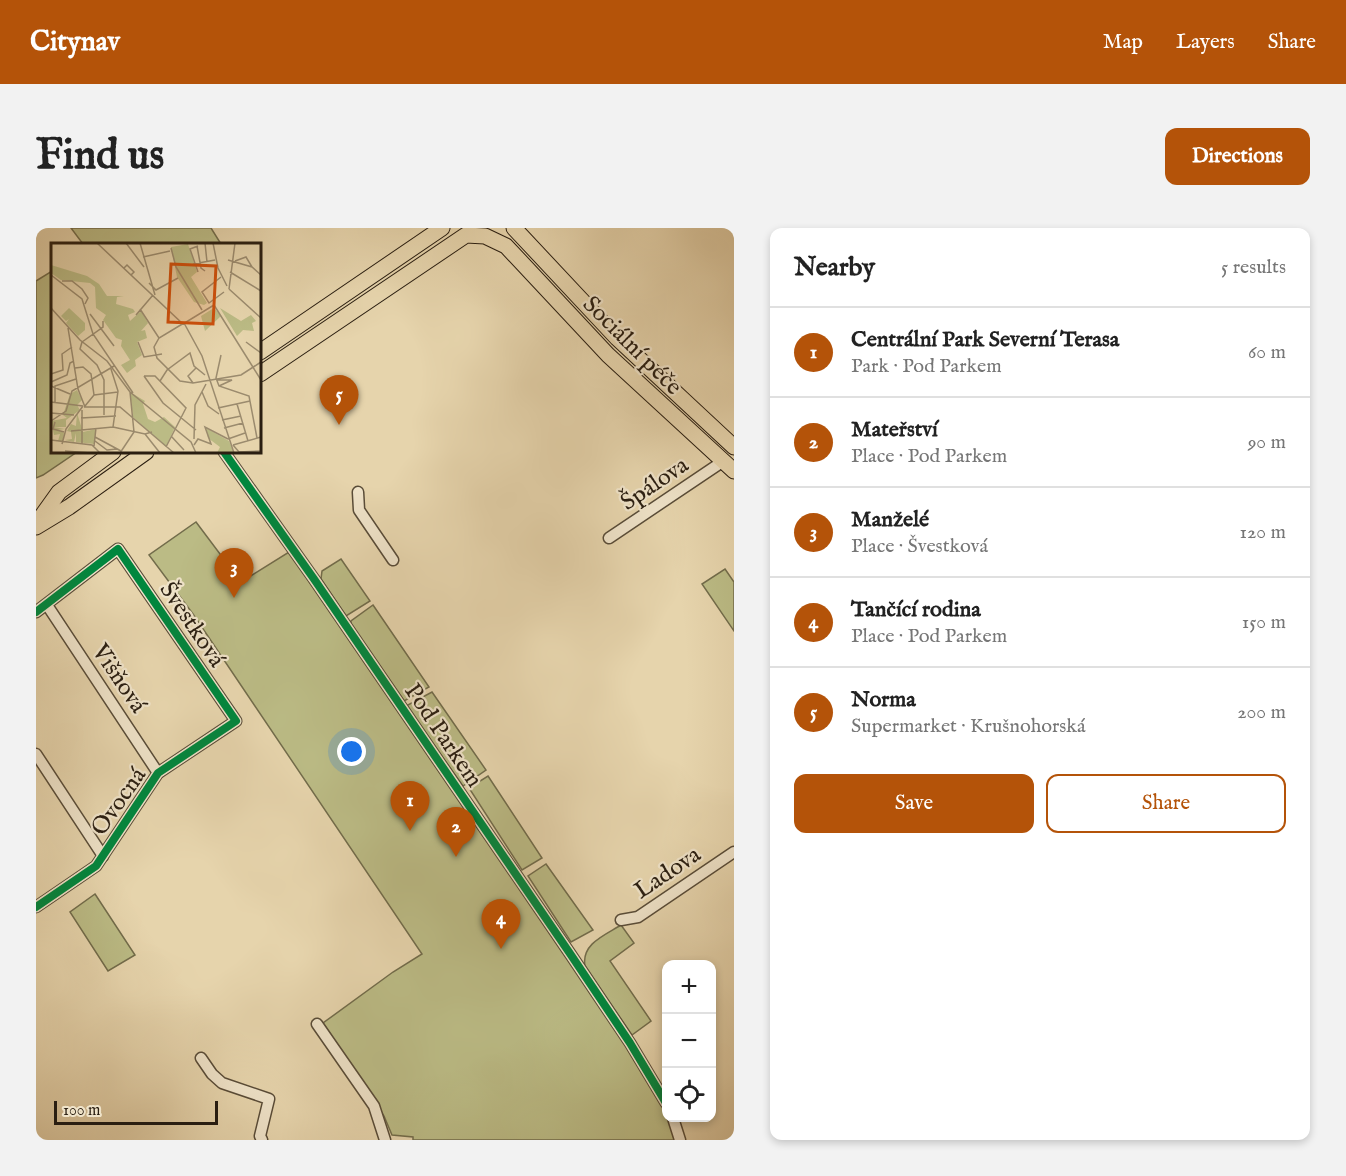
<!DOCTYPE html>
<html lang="en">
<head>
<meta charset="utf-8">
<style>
  body { margin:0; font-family:"IM FELL English",serif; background:#f2f2f2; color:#222 }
  .controls { position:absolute; right:18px; bottom:18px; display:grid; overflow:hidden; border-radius:12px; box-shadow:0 3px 9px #0003 }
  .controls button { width:54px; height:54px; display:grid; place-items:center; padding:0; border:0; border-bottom:2px solid #e0e0e0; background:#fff; color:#222; font:30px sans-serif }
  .scale { position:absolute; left:18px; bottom:15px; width:164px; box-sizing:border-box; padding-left:6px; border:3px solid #2a1e11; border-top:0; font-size:16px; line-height:21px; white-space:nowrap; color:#2a1e11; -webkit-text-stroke:4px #efe3c9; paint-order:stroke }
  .you { position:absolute; left:316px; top:524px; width:21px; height:21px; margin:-15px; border:4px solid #fff; border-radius:50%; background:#1a73e8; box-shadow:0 0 0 9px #1a73e833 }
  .badge { display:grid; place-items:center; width:39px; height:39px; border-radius:50%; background:#b45309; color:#fff; font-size:20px; font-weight:700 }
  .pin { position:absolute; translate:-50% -50px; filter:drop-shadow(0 2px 3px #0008) }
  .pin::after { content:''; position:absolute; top:32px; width:21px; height:18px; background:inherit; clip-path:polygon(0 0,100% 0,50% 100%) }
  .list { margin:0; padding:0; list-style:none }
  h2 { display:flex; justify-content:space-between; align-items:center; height:78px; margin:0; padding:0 24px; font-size:26px }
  h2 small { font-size:20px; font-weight:400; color:#767676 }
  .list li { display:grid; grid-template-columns:39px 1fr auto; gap:18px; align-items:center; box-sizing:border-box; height:90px; padding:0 24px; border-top:2px solid #e0e0e0 }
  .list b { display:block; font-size:22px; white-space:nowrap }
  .list p { margin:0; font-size:20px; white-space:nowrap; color:#767676 }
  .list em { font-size:20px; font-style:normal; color:#767676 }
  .actions { display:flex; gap:12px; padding:18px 24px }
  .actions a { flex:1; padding:14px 0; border:2px solid #b45309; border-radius:12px; text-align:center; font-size:21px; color:#b45309 }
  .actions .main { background:#b45309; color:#fff }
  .icon { flex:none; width:33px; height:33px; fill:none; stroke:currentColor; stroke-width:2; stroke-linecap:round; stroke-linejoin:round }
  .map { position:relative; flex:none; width:698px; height:912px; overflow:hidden; border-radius:12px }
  header { display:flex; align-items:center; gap:36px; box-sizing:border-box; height:84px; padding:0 30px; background:#b45309; color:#fff }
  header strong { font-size:28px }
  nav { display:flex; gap:33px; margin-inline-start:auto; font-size:21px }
  .intro { display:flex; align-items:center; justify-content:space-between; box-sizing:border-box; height:144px; padding:0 36px }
  h1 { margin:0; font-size:42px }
  .button { padding:15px 27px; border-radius:12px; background:#b45309; color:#fff; font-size:21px; font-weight:700 }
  main { display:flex; gap:36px; padding:0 36px }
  aside { flex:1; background:#fff; border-radius:12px; box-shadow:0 3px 9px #0003 }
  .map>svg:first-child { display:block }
  .green { fill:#bbbb85; stroke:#726c4b; stroke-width:1.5 }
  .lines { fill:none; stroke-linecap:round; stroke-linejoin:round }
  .street-casing { stroke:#594c38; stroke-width:13 }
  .primary-casing { stroke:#2a1e11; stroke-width:17 }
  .street { stroke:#efe3c9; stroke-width:10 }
  .primary { stroke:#e6d4ac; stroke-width:15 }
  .cycleway-casing { stroke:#efe3c9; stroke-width:11 }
  .cycleway { stroke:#00873e; stroke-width:8 }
  .labels { text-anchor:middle; stroke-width:4.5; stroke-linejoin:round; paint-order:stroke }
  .street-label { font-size:24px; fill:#2a1e11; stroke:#efe3c9 }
  .inset-road { fill:none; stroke:#9b8b6e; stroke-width:1.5 }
  .view { fill:#cc500d; fill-opacity:0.15; stroke:#cc500d; stroke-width:3 }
  .inset-edge { fill:none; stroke:#2a1e11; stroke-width:3 }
</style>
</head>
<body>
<header>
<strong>Citynav</strong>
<nav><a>Map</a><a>Layers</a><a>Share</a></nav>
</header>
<div class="intro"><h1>Find us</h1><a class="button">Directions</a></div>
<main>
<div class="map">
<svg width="698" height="912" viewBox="0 0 698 912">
  <rect width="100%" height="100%" fill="#e6d4ac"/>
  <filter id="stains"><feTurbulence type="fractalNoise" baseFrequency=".00333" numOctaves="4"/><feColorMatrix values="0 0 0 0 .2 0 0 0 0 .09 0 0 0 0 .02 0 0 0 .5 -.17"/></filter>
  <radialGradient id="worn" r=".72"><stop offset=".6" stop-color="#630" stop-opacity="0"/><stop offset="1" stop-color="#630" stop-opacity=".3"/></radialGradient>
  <g class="green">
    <path d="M35,0h140l10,16h-138z"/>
    <path d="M16,43v181h25l-34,23 -7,3v-197z"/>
    <path d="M160,294l45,60 48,-30 329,481 47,77 10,30h-262v-3l-21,-2 -8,-19 -61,-93 70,-51 29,-18 -229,-340 -44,-59z"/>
    <path d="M305,331l29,42 -24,15 -25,-37 1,-8z"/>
    <path d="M689,341l9,13v49l-32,-47z"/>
    <path d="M337,377l56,82 -25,14 -53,-77v-3z"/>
    <path d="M396,464l54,78 -23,16 -57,-80z"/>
    <path d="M452,548l54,82 -20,12 -53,-82z"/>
    <path d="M510,636l47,66 -22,12 -43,-66z"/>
    <path d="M59,666l40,61 -27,16 -38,-59z"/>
    <path d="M585,697l13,18 -24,18 41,60 -19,14 -47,-69c-4,-22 20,-31 36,-41z"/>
  </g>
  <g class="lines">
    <defs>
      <g id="street">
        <path d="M188,224l90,127 257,376 59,88 36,60"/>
        <path d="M322,264l1,18 34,50"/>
        <path d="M573,310l113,-76"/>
        <path d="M11,377l111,168"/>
        <path d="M0,384l82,-63 118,172 -78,52 -62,93 -60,41"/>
        <path d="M0,526l67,102"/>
        <path d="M585,692l17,-3 96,-65"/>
        <path d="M281,796l57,82 11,34"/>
        <path d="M165,830l11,16 10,9 47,16 -9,37 2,4"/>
        <path d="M637,890l7,22"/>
      </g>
      <g id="primary">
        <path d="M478,0l103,110 117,109"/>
        <path d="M224,124l182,-124"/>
        <path d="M224,146l206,-139 19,1 21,10 102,109 126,116"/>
        <path d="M0,296l23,-32 54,-40"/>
        <path d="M0,299l33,-20 77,-55"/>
      </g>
    </defs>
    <use href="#street" class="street-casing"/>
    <use href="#primary" class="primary-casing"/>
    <use href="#street" class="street"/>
    <use href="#primary" class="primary"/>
    <defs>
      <g id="cycleway">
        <path d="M188,224l90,127 257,376 59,88 36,60"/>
        <path d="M0,384l82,-63 118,172 -78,52 -62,93 -60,41"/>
      </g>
    </defs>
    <use href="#cycleway" class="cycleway-casing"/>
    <use href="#cycleway" class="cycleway"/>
  </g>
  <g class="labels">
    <g class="street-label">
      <text transform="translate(597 117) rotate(45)" y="8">Sociální péče</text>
      <text transform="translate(618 255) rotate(-34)" y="8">Špálova</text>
      <text transform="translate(157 396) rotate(56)" y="8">Švestková</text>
      <text transform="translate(84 450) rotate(56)" y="8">Višňová</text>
      <text transform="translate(408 507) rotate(56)" y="8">Pod Parkem</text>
      <text transform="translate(82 573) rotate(-55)" y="8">Ovocná</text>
      <text transform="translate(631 644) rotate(-34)" y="8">Ladova</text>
    </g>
  </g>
  <g transform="translate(15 15)">
    <rect width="210" height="210" fill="#e6d4ac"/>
    <path d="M137,1l9,28 -6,5 16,26 -3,2 -10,-3 -17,-25 -6,-30zM0,22l36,11 12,8 8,12h17l-7,1 -1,7 17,5 2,3 -7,3 2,6 11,-10 7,12 -7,8 4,-1 2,8 -10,4 5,13 -7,5 1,6 -9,7 -6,-8 9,-5 -9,-14 1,-6 -6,-2 -13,-18 3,-5 -10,-7 -1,-21 -5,-4 -29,-3 -10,-7zM18,65l16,15v7l-7,6 -12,-13 3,-4 -3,2 -5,-5zM163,65l7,8 -16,15 -4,-15zM169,65l21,13 10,-6 5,6 -4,2 2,8 -11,-1 -6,6zM26,147l5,10 -5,5 3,5 -14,10v7h-12l11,2 -8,1 7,3 -1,8h-5l2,-7 -6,1 -3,-14 16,-3 -4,-3 7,-21zM79,149l15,9 -2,3 5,15 7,3 9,-5 11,10 -9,20 -33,-30zM26,170l6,19 13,-3 -2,15 -18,-2v-9l-2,9 -9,-2 7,-1 -1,-7 -4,-1 4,-7 5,2zM155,185l23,13 5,12h-17l3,-6 -12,-9z" fill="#bbbb85"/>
    <path class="inset-road" d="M46,0l86,81 31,-19M75,0l18,24M89,0l15,52M154,0l2,19M162,0l5,25 9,18M146,3l4,22 4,3M147,3l-8,3 8,23M120,5l5,19 26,43M92,14l27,-6M177,17l24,7 9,8M184,18l11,-4 6,10M142,21l22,-4M73,25l3,-3 7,7 -3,3M179,29l31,19M0,32l31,24 11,35 40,59M170,34l-19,15 7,11 15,-11M11,38h10l10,8 6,9 -3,6M98,40l7,7 22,-12M178,46l6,-46M178,46l32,29M163,62l47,75M0,65l29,32 27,21 23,31 61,50 5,11M89,66l19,29M39,71l24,32M85,72l17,-20M133,80l-25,15 -5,9 3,11 23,23 13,2 48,-8 20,-13M133,80l18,33 32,97M17,85l10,61 7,18M31,99l-2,7 17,16 7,15v35M31,99l21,-15v-6M87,99l6,15 18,-3M195,99l15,11M170,112l-5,23 3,8 30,10 8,42M24,125l8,-1 8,7 3,21 -9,11M60,126l7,22 -5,36M0,131l12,-4 -1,-16 10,-7M93,133h11l31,32 -20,39M93,133l19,27 33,27M166,137h15l-13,6M109,138l7,-11 23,-17 4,13 11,9M0,139l16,-7 3,-12 4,-2M142,140l-5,-7 8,-8M0,143l19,8M151,149l6,14 11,8M43,152l24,-3M0,159l32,4M4,159v-16l21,-7M186,161l11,37M33,164h36l54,46M167,165l32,-7M31,167v34M0,170l23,2M30,175l35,-2M171,177l19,-4M0,178l15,-10 6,-20 42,-25M4,179l-2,7 11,3M173,185l19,-5M20,188l42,-4 32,7 7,-2M94,191l15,19M120,193l13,14M44,194l26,14M143,196l1,-34 11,-21M177,196l17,-6M0,197l41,5 8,8M44,198l12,9 10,-1M11,201l4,-15 17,-23M143,202l4,-6 13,5 -6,-17 23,12M182,202l6,7 22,-1M182,202l28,-8M43,203l2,-18M14,208l26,2M69,210l14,-21 -4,-40"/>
    <path class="view" d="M120,21l45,2 -3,58 -45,-2z"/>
    <rect width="210" height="210" class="inset-edge"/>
  </g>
  <rect width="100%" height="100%" filter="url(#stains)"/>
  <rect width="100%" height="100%" fill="url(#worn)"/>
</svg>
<div class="controls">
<button>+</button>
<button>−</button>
<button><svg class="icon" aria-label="locate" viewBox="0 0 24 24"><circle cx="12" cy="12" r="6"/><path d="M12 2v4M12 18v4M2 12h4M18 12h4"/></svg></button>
</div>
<div class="scale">100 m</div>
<div class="you"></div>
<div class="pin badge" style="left:374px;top:603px">1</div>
<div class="pin badge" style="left:420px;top:629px">2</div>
<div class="pin badge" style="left:198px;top:370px">3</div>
<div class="pin badge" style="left:465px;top:721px">4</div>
<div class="pin badge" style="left:303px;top:197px">5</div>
</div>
<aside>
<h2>Nearby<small>5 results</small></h2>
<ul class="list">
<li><span class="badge">1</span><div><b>Centrální Park Severní Terasa</b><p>Park · Pod Parkem</p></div><em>60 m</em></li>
<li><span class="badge">2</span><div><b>Mateřství</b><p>Place · Pod Parkem</p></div><em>90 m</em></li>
<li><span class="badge">3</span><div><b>Manželé</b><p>Place · Švestková</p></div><em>120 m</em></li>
<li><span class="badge">4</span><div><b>Tančící rodina</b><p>Place · Pod Parkem</p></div><em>150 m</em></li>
<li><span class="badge">5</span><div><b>Norma</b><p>Supermarket · Krušnohorská</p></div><em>200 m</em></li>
</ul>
<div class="actions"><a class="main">Save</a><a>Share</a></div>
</aside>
</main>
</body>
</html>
